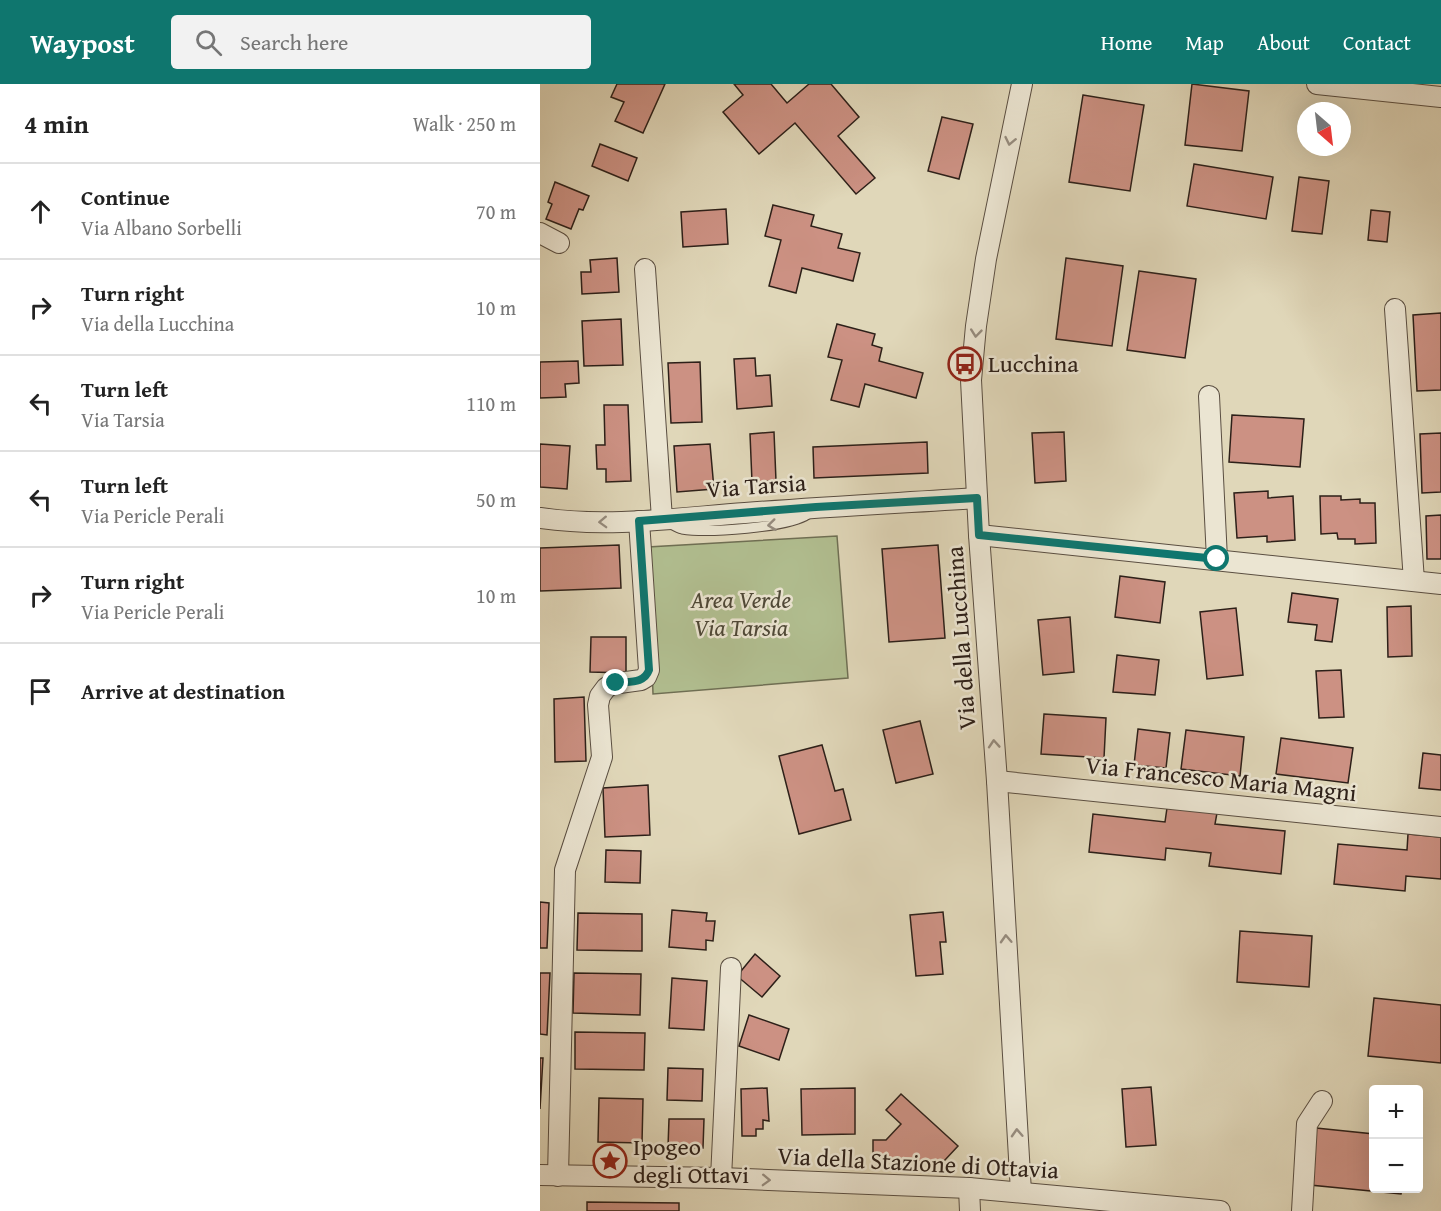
<!DOCTYPE html>
<html lang="en">
<head>
<meta charset="utf-8">
<style>
  body { margin:0; font-family:"Gentium Book Plus",serif; background:#f2f2f2; color:#222 }
  .controls { position:absolute; right:18px; bottom:18px; display:grid; overflow:hidden; border-radius:6px; box-shadow:0 6px 24px #0002 }
  .controls button { width:54px; height:54px; display:grid; place-items:center; padding:0; border:0; border-bottom:2px solid #e0e0e0; background:#fff; color:#222; font:30px sans-serif }
  .compass { position:absolute; left:757px; top:18px; width:54px; height:54px; border-radius:50%; background:#fff; box-shadow:0 6px 24px #0002; rotate:152deg }
  .stop { position:absolute; width:18px; height:18px; margin:-14px; border:4px solid #0f766e; border-radius:50%; background:#fff }
  .stop.end { background:#0f766e; border-color:#fff; box-shadow:0 2px 6px #0008 }
  .list { margin:0; padding:0; list-style:none }
  h2 { display:flex; justify-content:space-between; align-items:center; height:78px; margin:0; padding:0 24px; font-size:26px }
  h2 small { font-size:20px; font-weight:400; color:#767676 }
  .list li { display:grid; grid-template-columns:39px 1fr auto; gap:18px; align-items:center; box-sizing:border-box; height:96px; padding:0 24px; border-top:2px solid #e0e0e0 }
  .list b { display:block; font-size:22px; white-space:nowrap }
  .list p { margin:0; font-size:20px; white-space:nowrap; color:#767676 }
  .list em { font-size:20px; font-style:normal; color:#767676 }
  .icon { flex:none; width:33px; height:33px; fill:none; stroke:currentColor; stroke-width:2; stroke-linecap:round; stroke-linejoin:round }
  .map { position:relative; flex:none; width:901px; height:1127px; overflow:hidden }
  header { display:flex; align-items:center; gap:36px; box-sizing:border-box; height:84px; padding:0 30px; background:#0f766e; color:#fff }
  header strong { font-size:28px }
  nav { display:flex; gap:33px; margin-inline-start:auto; font-size:21px }
  .search { width:420px; height:54px; background:#f2f2f2; display:flex; align-items:center; gap:15px; box-sizing:border-box; padding:0 21px; border-radius:6px; color:#767676; font-size:22px }
  main { display:flex }
  aside { flex:1; background:#fff }
  .map>svg:first-child { display:block }
  .green { fill:#b1be90; stroke:#6f6f54; stroke-width:1.5 }
  .building { fill:#cc9183; stroke:#2d2019; stroke-width:1.5 }
  .lines { fill:none; stroke-linecap:round; stroke-linejoin:round }
  .service-casing { stroke:#5a4e41; stroke-width:11 }
  .minor-casing { stroke:#5a4e41; stroke-width:22 }
  .service { stroke:#ebe5d2; stroke-width:9 }
  .minor { stroke:#ebe5d2; stroke-width:20 }
  .oneway { stroke:#968c7f }
  .route { stroke:#0f766e; stroke-width:8 }
  .labels { text-anchor:middle; stroke-width:5; stroke-linejoin:round; paint-order:stroke }
  .poi-label { font-size:24px; fill:#2d2019; stroke:#ebe5d2; text-anchor:start }
  .street-label { font-size:24px; fill:#2d2019; stroke:#ebe5d2 }
  .park-label { font-size:24px; font-style:italic; fill:#4e4837; stroke:#ebe5d2 }
</style>
</head>
<body>
<header>
<strong>Waypost</strong>
<div class="search"><svg class="icon" aria-label="search" viewBox="0 0 24 24"><circle cx="10" cy="10" r="6"/><path d="M15 15l6 6"/></svg>Search here</div>
<nav><a>Home</a><a>Map</a><a>About</a><a>Contact</a></nav>
</header>
<main>
<aside>
<h2>4 min<small>Walk · 250 m</small></h2>
<ul class="list">
<li><svg class="icon" aria-label="ahead" viewBox="0 0 24 24"><path d="M12 20V5M6 11l6-6 6 6"/></svg><div><b>Continue</b><p>Via Albano Sorbelli</p></div><em>70 m</em></li>
<li><svg class="icon" aria-label="right" viewBox="0 0 24 24"><path d="M7 20v-9h11M14 6l5 5-5 5"/></svg><div><b>Turn right</b><p>Via della Lucchina</p></div><em>10 m</em></li>
<li><svg class="icon" aria-label="left" viewBox="0 0 24 24"><path d="M17 20v-9H6M10 6l-5 5 5 5"/></svg><div><b>Turn left</b><p>Via Tarsia</p></div><em>110 m</em></li>
<li><svg class="icon" aria-label="left" viewBox="0 0 24 24"><path d="M17 20v-9H6M10 6l-5 5 5 5"/></svg><div><b>Turn left</b><p>Via Pericle Perali</p></div><em>50 m</em></li>
<li><svg class="icon" aria-label="right" viewBox="0 0 24 24"><path d="M7 20v-9h11M14 6l5 5-5 5"/></svg><div><b>Turn right</b><p>Via Pericle Perali</p></div><em>10 m</em></li>
<li><svg class="icon" aria-label="arrive" viewBox="0 0 24 24"><path d="M6 21V4h12l-3 4 3 4H6"/></svg><div><b>Arrive at destination</b></div></li>
</ul>
</aside>
<div class="map">
<svg width="901" height="1127" viewBox="0 0 901 1127">
  <rect width="100%" height="100%" fill="#e0d7b9"/>
  <filter id="stains"><feTurbulence type="fractalNoise" baseFrequency=".00333" numOctaves="4"/><feColorMatrix values="0 0 0 0 .2 0 0 0 0 .09 0 0 0 0 .02 0 0 0 .5 -.17"/></filter>
  <radialGradient id="worn" r=".72"><stop offset=".6" stop-color="#630" stop-opacity="0"/><stop offset="1" stop-color="#630" stop-opacity=".3"/></radialGradient>
  <path class="green" d="M297,452l11,142 -195,16 -5,-147z"/>
  <g class="building">
    <path d="M77,0h48l-22,49 -28,-12 9,-19 -13,-5z"/>
    <path d="M194,0h37l16,19 22,-19h22l28,33 -21,19 37,42 -19,16 -61,-71 -36,31 -36,-42 20,-17z"/>
    <path d="M652,0l57,7 -7,60 -57,-6z"/>
    <path d="M543,11l61,10 -14,86 -61,-9z"/>
    <path d="M402,33l31,7 -14,55 -31,-8z"/>
    <path d="M60,60l37,14 -9,23 -36,-15z"/>
    <path d="M654,80l79,13 -7,42 -79,-13z"/>
    <path d="M759,93l30,4 -7,53 -30,-3z"/>
    <path d="M15,98l34,14 -6,14 -4,-1 -8,20 -25,-10 6,-15 -4,-2z"/>
    <path d="M233,121l41,10 -3,11 31,8 -4,14 22,5 -7,28 -51,-13 -6,25 -27,-7 12,-46 -16,-4z"/>
    <path d="M186,125l2,35 -45,3 -2,-35z"/>
    <path d="M831,126l19,2 -3,30 -19,-2z"/>
    <path d="M77,174l2,34 -37,2 -1,-22h10l-1,-12z"/>
    <path d="M526,174l57,8 -11,80 -56,-7z"/>
    <path d="M599,187l57,8 -11,79 -58,-8z"/>
    <path d="M901,229v77l-24,1 -4,-76z"/>
    <path d="M81,235l2,46 -39,1 -2,-45z"/>
    <path d="M297,240l38,10 -3,11 10,3 -3,13 44,12 -7,25 -51,-14 -6,23 -28,-7 11,-40 -14,-3z"/>
    <path d="M215,274l1,18 14,-1 2,31 -35,3 -3,-50z"/>
    <path d="M38,277l1,22 -14,1 1,13 -26,1v-36z"/>
    <path d="M160,278l2,60 -31,1 -3,-60z"/>
    <path d="M64,321h24l3,76 -25,1v-13h-9l-1,-24h9z"/>
    <path d="M692,331l72,4 -4,48 -71,-5z"/>
    <path d="M234,348l2,49 -24,1 -2,-48z"/>
    <path d="M524,348l2,49 -31,2 -3,-50z"/>
    <path d="M901,349v59l-19,1 -2,-59z"/>
    <path d="M387,358l1,31 -114,5 -1,-31z"/>
    <path d="M0,360l30,2 -3,43 -27,-2z"/>
    <path d="M170,360l4,45 -37,3 -3,-46z"/>
    <path d="M728,407v7l25,-2 2,44 -28,2v-6l-30,2 -3,-45z"/>
    <path d="M780,412h21v4l19,-1v4h15l1,40 -21,1v-5h-17l-1,-6 -16,1z"/>
    <path d="M901,431v44h-14l-1,-43z"/>
    <path d="M79,461l2,43 -81,3v-43z"/>
    <path d="M398,461l7,93 -56,4 -7,-93z"/>
    <path d="M580,492l45,6 -5,41 -45,-6z"/>
    <path d="M752,509l46,6 -6,43 -17,-2 2,-15 -29,-3z"/>
    <path d="M871,522l1,50 -24,1 -1,-50z"/>
    <path d="M696,524l7,67 -36,4 -7,-67z"/>
    <path d="M530,533l4,55 -31,3 -5,-55z"/>
    <path d="M51,553h35v36l-36,-1z"/>
    <path d="M577,571l42,5 -4,35 -42,-3z"/>
    <path d="M801,586l3,47 -25,1 -3,-47z"/>
    <path d="M44,613l2,64 -31,1 -1,-63z"/>
    <path d="M504,630l62,4 -2,40 -63,-4z"/>
    <path d="M380,637l13,53 -37,9 -13,-53z"/>
    <path d="M598,645l32,4 -4,35 -32,-3z"/>
    <path d="M646,646l58,7 -4,39 -59,-7z"/>
    <path d="M741,654l72,10 -5,35 -72,-9z"/>
    <path d="M282,661l13,46 8,-2 8,31 -52,14 -20,-78z"/>
    <path d="M883,669l18,2v35l-22,-2z"/>
    <path d="M108,701l2,50 -45,2 -2,-49z"/>
    <path d="M627,724l50,5 -2,11 70,7 -4,43 -72,-8 2,-13 -45,-5 -1,12 -76,-8 4,-38 72,8z"/>
    <path d="M868,750l33,3v42l-35,-3 -1,15 -71,-7 4,-40 69,6z"/>
    <path d="M66,766l35,1 -1,32 -35,-1z"/>
    <path d="M0,818l9,1 -2,45h-7z"/>
    <path d="M132,826l35,3 -1,8h9l-2,20 -7,-1v10l-37,-3z"/>
    <path d="M403,828l3,30h-6l3,32 -27,2 -6,-61z"/>
    <path d="M38,829l64,1v37l-65,-1z"/>
    <path d="M700,847l72,5 -3,51 -72,-5z"/>
    <path d="M215,870l25,22 -18,21 -25,-21z"/>
    <path d="M0,889h10l-3,62 -7,-1z"/>
    <path d="M34,889l67,1 -1,41 -67,-2z"/>
    <path d="M132,894l35,3 -3,49 -35,-2z"/>
    <path d="M834,914l67,7v58l-73,-7z"/>
    <path d="M209,931l40,14 -10,31 -40,-14z"/>
    <path d="M35,948l70,1 -1,37 -69,-1z"/>
    <path d="M0,974h3l-3,51z"/>
    <path d="M128,984l35,1 -1,32 -35,-1z"/>
    <path d="M611,1003l5,58 -30,2 -4,-58z"/>
    <path d="M227,1004l2,33 -6,-1v9h-7v7h-14l-1,-47z"/>
    <path d="M315,1004v46l-53,1 -1,-46z"/>
    <path d="M361,1010l57,52 -14,15 -71,-1v-20h13l15,-16 -15,-14z"/>
    <path d="M59,1014l44,1 -1,44 -44,-1z"/>
    <path d="M129,1035h35l-1,29 -35,-1z"/>
    <path d="M776,1044l58,6v54h28l-1,6 -91,-9z"/>
    <path d="M47,1118l92,1v8h-92z"/>
  </g>
  <g class="lines">
    <defs>
      <path id="service" d="M129,439c4,2 9,5 13,6 24,4 107,-1 126,-15"/>
      <g id="minor">
        <path d="M777,0l124,13"/>
        <path d="M0,149l19,10"/>
        <path d="M105,185l17,250"/>
        <path d="M855,225l19,272"/>
        <path d="M669,312l8,163"/>
        <path d="M0,434c67,10 137,0 205,-5 77,-6 155,-10 232,-15"/>
        <path d="M439,451l462,49"/>
        <path d="M457,697l444,46"/>
        <path d="M0,1091l181,3 248,10 251,23"/>
        <path d="M18,1092l7,-306 37,-113 -4,-52 2,-9 6,-8 6,-4 29,-4 5,-3 3,-7 -10,-149"/>
        <path d="M181,1094l10,-210"/>
        <path d="M429,1104l1,23"/>
        <path d="M481,1108l-24,-411 -18,-246 -8,-155 5,-54 10,-67 36,-175"/>
        <path d="M762,1127l5,-87 15,-23"/>
      </g>
    </defs>
    <use href="#service" class="service-casing"/>
    <use href="#minor" class="minor-casing"/>
    <use href="#service" class="service"/>
    <use href="#minor" class="minor"/>
  </g>
  <defs><path id="oneway-chevron" d="M-2-3.5L2.5 0L-2 3.5" fill="none" stroke-width="1.6" stroke-linecap="round" stroke-linejoin="round" transform="scale(1.5)"/></defs>
  <g class="oneway">
    <use href="#oneway-chevron" transform="translate(470 57) rotate(102)"/>
    <use href="#oneway-chevron" transform="translate(436 249) rotate(96)"/>
    <use href="#oneway-chevron" transform="translate(63 438) rotate(178)"/>
    <use href="#oneway-chevron" transform="translate(232 441) rotate(173)"/>
    <use href="#oneway-chevron" transform="translate(454 660) rotate(-94)"/>
    <use href="#oneway-chevron" transform="translate(466 855) rotate(-93)"/>
    <use href="#oneway-chevron" transform="translate(477 1049) rotate(-93)"/>
    <use href="#oneway-chevron" transform="translate(226 1096) rotate(2)"/>
  </g>
  <g class="lines">
    <path class="route" d="M76,599c13,-2 28,1 33,-13l-10,-149 177,-14 161,-9 2,37 238,24"/>
  </g>
  <defs>
    <symbol id="bus-ring" viewBox="-11 -11 22 22"><circle r="9.5" fill="#ebe5d2" stroke="#8f2418" stroke-width="1.5"/><path d="M-5-6H5V4H4V6H2V4H-2V6H-4V4H-5ZM-3.5-4V0h7V-4ZM-3.5 1.2v1.5H-2V1.2ZM2 1.2v1.5H3.5V1.2Z" fill="#8f2418"/></symbol>
    <symbol id="sight-ring" viewBox="-11 -11 22 22"><circle r="9.5" fill="#ebe5d2" stroke="#8f2418" stroke-width="1.5"/><path d="M0-6L1.8-2.2L6-1.7L2.9 1.2L3.7 5.4L0 3.3L-3.7 5.4L-2.9 1.2L-6-1.7L-1.8-2.2Z" fill="#8f2418"/></symbol>
  </defs>
  <g fill-rule="evenodd">
    <use href="#bus-ring" x="406" y="261" width="38" height="38"/>
    <use href="#sight-ring" x="51" y="1058" width="38" height="38"/>
  </g>
  <g class="labels">
    <g class="poi-label">
      <text x="448" y="288">Lucchina</text>
      <text x="93" y="1071">Ipogeo<tspan x="93" dy="28">degli Ottavi</tspan></text>
    </g>
    <g class="street-label">
      <text transform="translate(216 402) rotate(-4)" y="8">Via Tarsia</text>
      <text transform="translate(421 554) rotate(-94)" y="8">Via della Lucchina</text>
      <text transform="translate(681 695) rotate(6)" y="8">Via Francesco Maria Magni</text>
      <text transform="translate(378 1079) rotate(3)" y="8">Via della Stazione di Ottavia</text>
    </g>
    <g class="park-label">
      <text x="201" y="524">Area Verde<tspan x="201" dy="28">Via Tarsia</tspan></text>
    </g>
  </g>
  <rect width="100%" height="100%" filter="url(#stains)"/>
  <rect width="100%" height="100%" fill="url(#worn)"/>
</svg>
<div class="controls">
<button>+</button>
<button>−</button>
</div>
<svg class="compass" viewBox="-18 -18 36 36"><path d="M0-13l5 13h-10z" fill="#e53935"/><path d="M0 13l5-13h-10z" fill="#767676"/></svg>
<div class="stop" style="left:677px;top:475px"></div>
<div class="stop end" style="left:76px;top:599px"></div>
</div>
</main>
</body>
</html>
